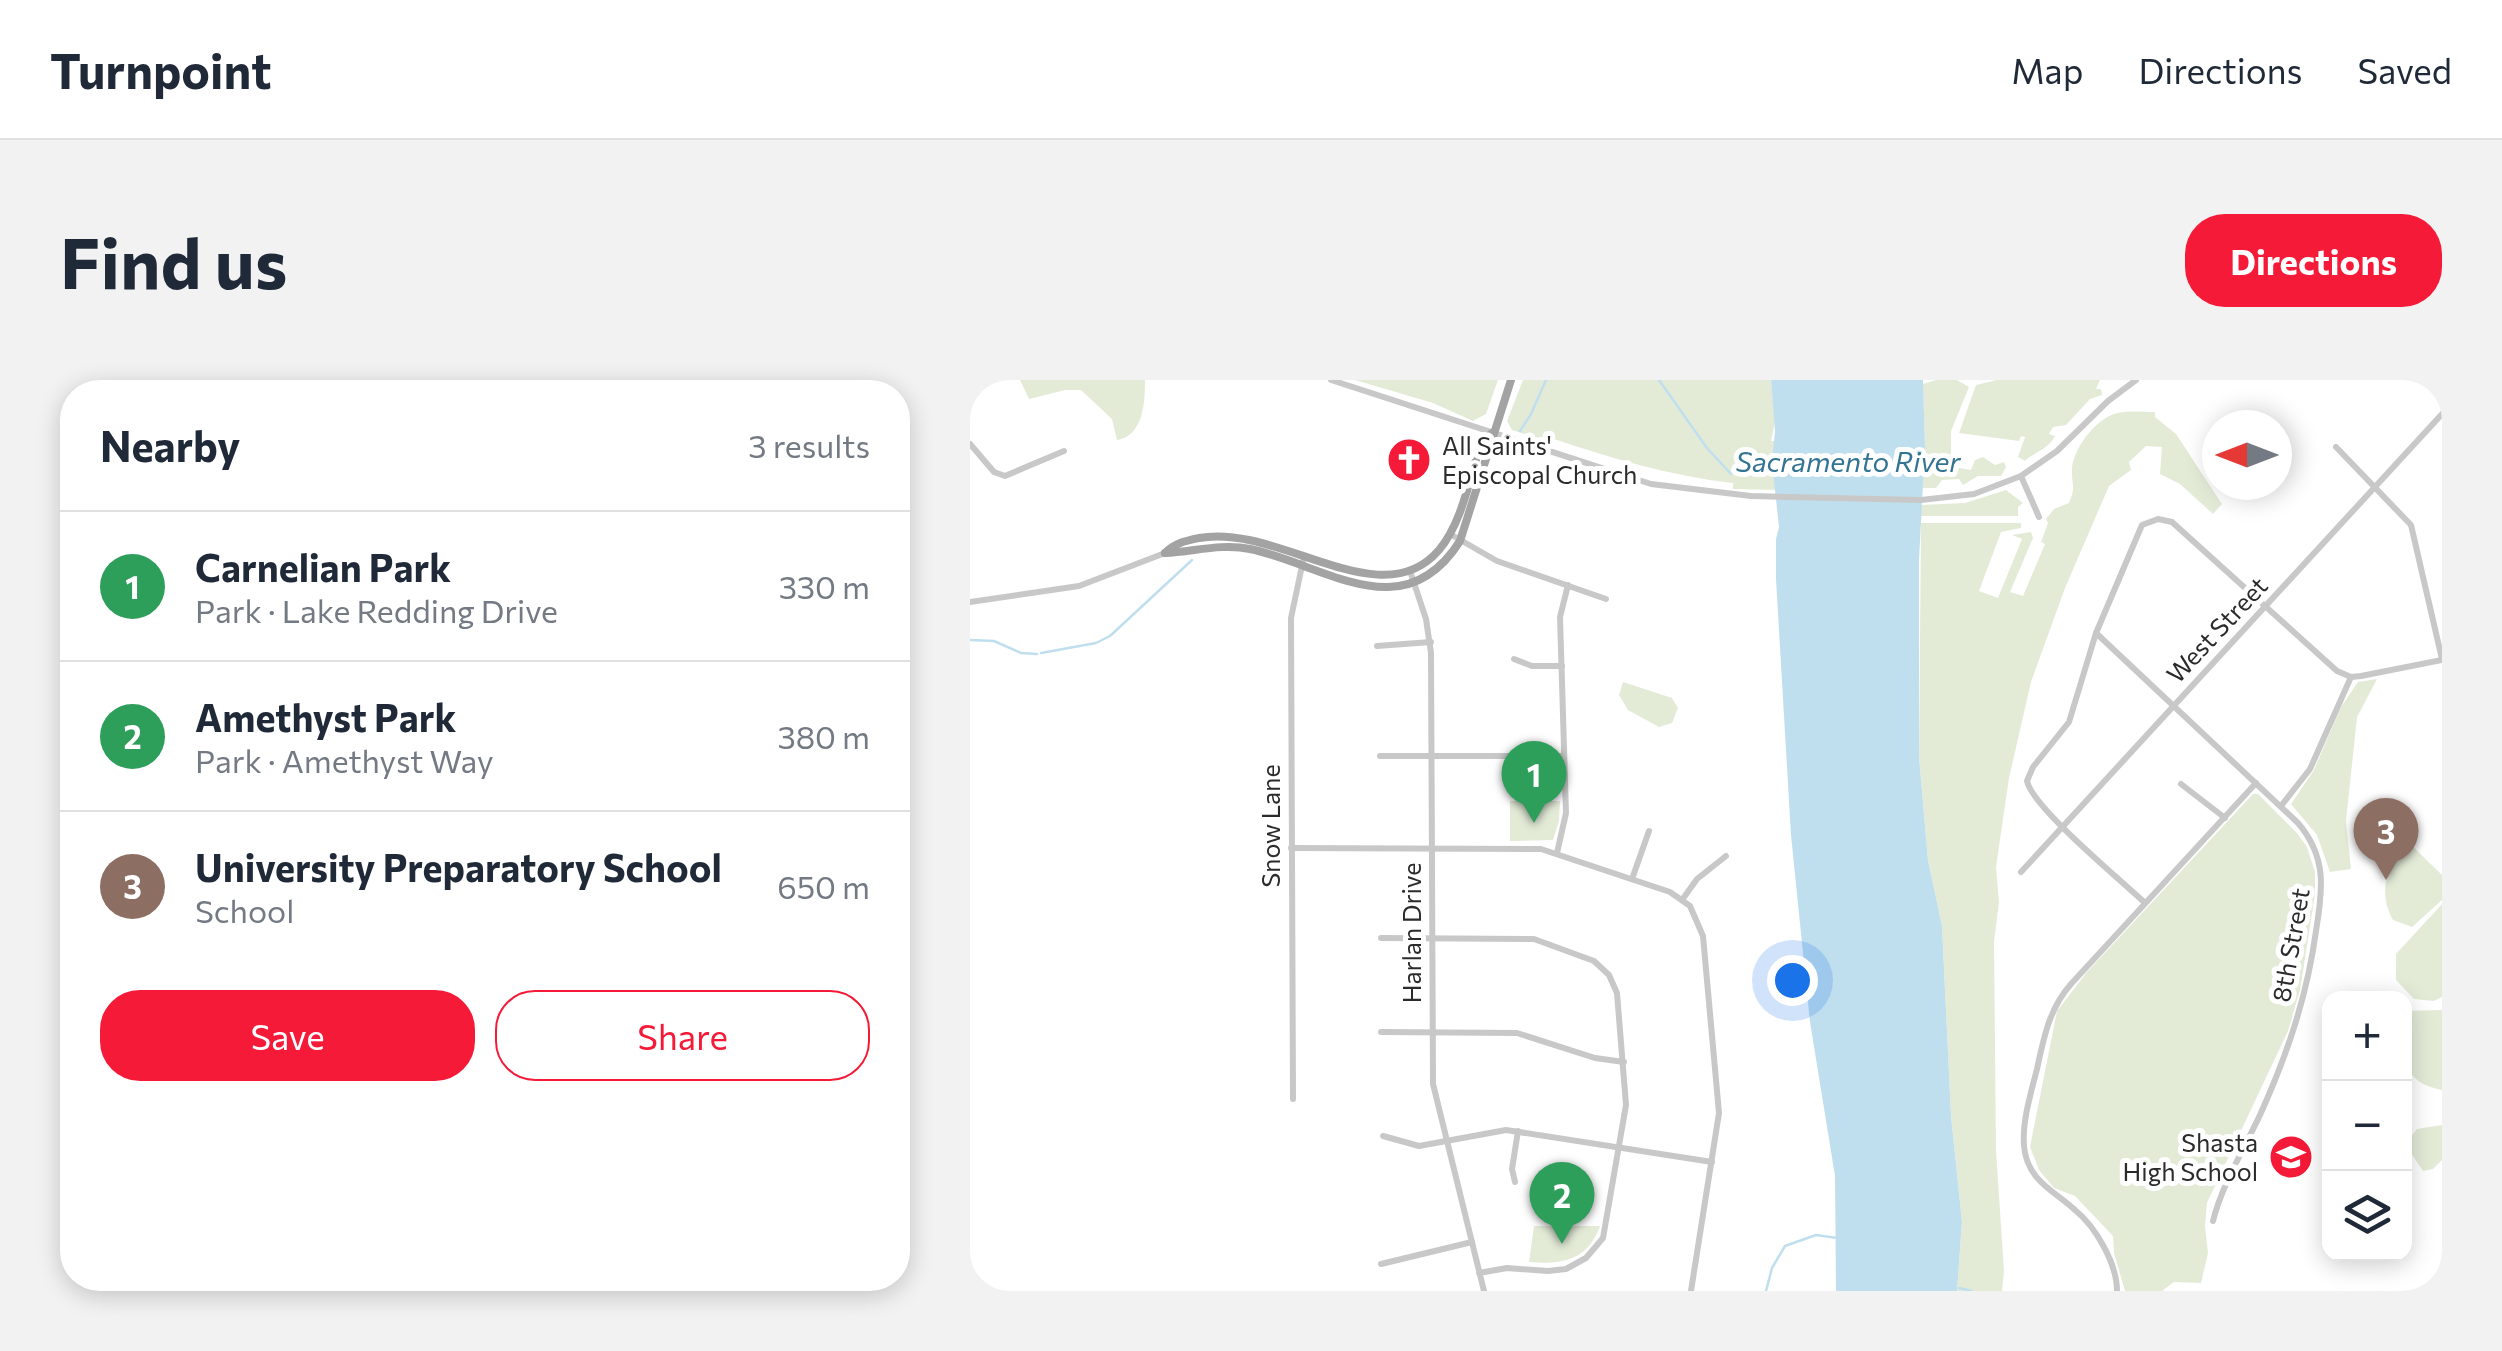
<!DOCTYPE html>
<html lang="en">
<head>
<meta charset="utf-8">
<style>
  body { margin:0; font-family:Commissioner,sans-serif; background:#f2f2f3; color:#1f2937 }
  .controls { position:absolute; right:30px; bottom:30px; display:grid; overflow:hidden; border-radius:20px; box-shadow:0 5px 25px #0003 }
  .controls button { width:90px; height:90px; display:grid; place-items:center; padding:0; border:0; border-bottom:2px solid #e0e1e3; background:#fff; color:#1f2937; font:50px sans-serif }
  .compass { position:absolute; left:1232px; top:30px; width:90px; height:90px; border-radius:50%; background:#fff; box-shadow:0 5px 25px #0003; rotate:270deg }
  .you { position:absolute; left:822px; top:600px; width:35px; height:35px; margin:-25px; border:8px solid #fff; border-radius:50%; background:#1a73e8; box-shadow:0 0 0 15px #1a73e833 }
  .badge { display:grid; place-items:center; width:65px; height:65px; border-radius:50%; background:#f51a37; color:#fff; font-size:32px; font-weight:700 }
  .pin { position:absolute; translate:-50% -82px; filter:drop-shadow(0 2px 5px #0008) }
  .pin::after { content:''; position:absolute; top:52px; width:35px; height:30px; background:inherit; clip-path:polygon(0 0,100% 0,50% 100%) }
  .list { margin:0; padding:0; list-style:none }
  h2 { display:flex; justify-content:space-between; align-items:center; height:130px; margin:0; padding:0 40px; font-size:42px }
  h2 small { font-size:32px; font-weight:400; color:#747a83 }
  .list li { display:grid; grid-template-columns:65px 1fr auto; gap:30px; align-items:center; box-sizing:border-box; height:150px; padding:0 40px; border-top:2px solid #e0e1e3 }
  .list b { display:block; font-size:38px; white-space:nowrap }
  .list p { margin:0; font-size:32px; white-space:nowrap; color:#747a83 }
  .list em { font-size:32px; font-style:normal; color:#747a83 }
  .actions { display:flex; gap:20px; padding:30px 40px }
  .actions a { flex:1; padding:22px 0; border:2px solid #f51a37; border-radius:40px; text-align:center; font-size:35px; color:#f51a37 }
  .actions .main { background:#f51a37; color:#fff }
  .icon { flex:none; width:55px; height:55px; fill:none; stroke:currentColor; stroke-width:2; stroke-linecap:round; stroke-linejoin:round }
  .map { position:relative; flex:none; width:1472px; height:911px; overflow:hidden; border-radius:40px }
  header { display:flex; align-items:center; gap:60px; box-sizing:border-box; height:140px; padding:0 50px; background:#fff; border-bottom:2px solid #e0e1e3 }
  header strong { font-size:48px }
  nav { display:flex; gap:55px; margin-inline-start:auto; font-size:35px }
  .intro { display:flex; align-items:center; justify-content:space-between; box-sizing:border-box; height:240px; padding:0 60px }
  h1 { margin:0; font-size:70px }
  .button { padding:25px 45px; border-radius:40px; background:#f51a37; color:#fff; font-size:35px; font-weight:700 }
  main { display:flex; gap:60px; padding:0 60px }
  aside { flex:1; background:#fff; border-radius:40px; box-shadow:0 5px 25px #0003 }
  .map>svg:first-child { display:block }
  .green { fill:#e3ebd7 }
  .water { fill:#c0dfee }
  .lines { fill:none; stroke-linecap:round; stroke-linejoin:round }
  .stream { stroke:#c0dfee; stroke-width:2.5 }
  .minor { stroke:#c8c8c8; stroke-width:6 }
  .major { stroke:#a3a3a3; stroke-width:8 }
  .labels { text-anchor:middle; stroke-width:10; stroke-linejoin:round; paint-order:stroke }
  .poi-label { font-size:25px; fill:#2b2b2b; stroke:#fff; text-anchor:start }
  .street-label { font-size:25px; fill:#2b2b2b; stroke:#fff }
  .water-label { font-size:28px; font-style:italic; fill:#337494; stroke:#fff }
</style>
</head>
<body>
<header>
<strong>Turnpoint</strong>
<nav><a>Map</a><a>Directions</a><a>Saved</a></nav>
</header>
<div class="intro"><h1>Find us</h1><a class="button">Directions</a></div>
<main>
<aside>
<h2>Nearby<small>3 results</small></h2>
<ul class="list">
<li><span class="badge" style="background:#2e9e5b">1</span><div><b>Carnelian Park</b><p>Park · Lake Redding Drive</p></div><em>330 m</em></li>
<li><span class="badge" style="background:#2e9e5b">2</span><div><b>Amethyst Park</b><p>Park · Amethyst Way</p></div><em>380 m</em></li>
<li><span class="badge" style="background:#8d6e63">3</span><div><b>University Preparatory School</b><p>School</p></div><em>650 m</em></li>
</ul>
<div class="actions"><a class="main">Save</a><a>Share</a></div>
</aside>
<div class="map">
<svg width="1472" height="911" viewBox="0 0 1472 911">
  <rect width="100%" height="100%" fill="#fff"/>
  <g class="green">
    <path d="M50,0h125c0,21 -1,56 -28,60l-5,-21 -31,-29h-16l-36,9z"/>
    <path d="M385,0h143l-12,34 -13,7 -40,-18z"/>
    <path d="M553,0h248l4,42 -4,19h3v13l-4,-1 -1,9 3,1 5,27 -44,-1v-6c-63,-7 -122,-25 -182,-45l-2,4 -37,-12 -5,-9z"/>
    <path d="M966,0h21l12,7 -18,44v28l-13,4v6l11,5 5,-7 17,3 4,-10 8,-3 12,8 9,-3 2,5 -5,9h-23l-15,9 -4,-6 -17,1 -6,8h-14l3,-42 -2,-62z"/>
    <path d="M1027,0h103l-4,9h5l1,6 -12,4 -24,26 -13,2 -4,7 6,2c-7,14 -21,16 -30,25l-7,-4 7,-20 -4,-1 -2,5 -60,-8 17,-48z"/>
    <path d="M1185,32v5l21,17 46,70 -9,10 -33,-30 -20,-10 2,-27 -16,-1 -17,16 2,8 -22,16 -44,102 -34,94 -22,96 -13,89 3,35 -5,40 2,208 8,121 -2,20h-45l5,-69 -11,-107 -9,-189 -14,-66 -9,-104 2,-233h100v5l-20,4 -22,59 19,7 24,-59 -10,-4 19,-3 2,6 -23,54 13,4 22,-52 -4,-2 7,-19 -2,-4 8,-10 15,-6c7,-17 3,-15 3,-31 -1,-21 22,-51 42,-58 12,-4 28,-2 41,-2z"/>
    <path d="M1036,110l17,13 -5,4v9h-97v-11l44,-2z"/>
    <path d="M1407,299l-20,38 -11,104 5,48 -21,3 -13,-37 -26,-31 23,-34 27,-63 17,-25z"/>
    <path d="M653,302l49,16 6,10 -6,15 -13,4 -31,-17 -9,-15z"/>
    <path d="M1283,414h5l39,39 10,14 8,25v22l-15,96 -12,41 -81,172 -2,23 3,27 -7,30 -27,-1 -12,9h-37l-11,-38 -1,-17 -38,-40 -21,-8 -15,-18 -9,-23 27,-136 30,-39z"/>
    <path d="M540,421h50l-1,20 -6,19 -43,1z"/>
    <path d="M1437,461l35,34v25l-30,27 -19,-7c-16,-28 -6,-57 14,-79z"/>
    <path d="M1472,524v93l-8,4 -20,-2 -18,-19v-26z"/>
    <path d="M1472,630v80c-47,-9 -38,-41 -38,-79z"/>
    <path d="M1472,745v35l-9,9 -10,2 -18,-27 12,-15z"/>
    <path d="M564,846h66c-12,34 -38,39 -71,36z"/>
  </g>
  <path class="water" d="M801,0h152l2,66 -6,114v196l9,104 14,66 9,189 11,107 -5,69h-121l-1,-115 -25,-154 -19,-187 -15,-256v-40l3,-12 -7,-64 3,-32z"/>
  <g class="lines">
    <g class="stream">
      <path d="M689,0l48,68 24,26"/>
      <path d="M550,51l11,-17 15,-34"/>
      <path d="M0,260l24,1 27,12 16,1"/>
      <path d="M71,273l55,-10 14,-7 82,-76"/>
      <path d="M989,908l13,3"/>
      <path d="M796,911l6,-23 13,-22 31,-11 21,3"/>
    </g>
    <g class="minor">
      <path d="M361,0l320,104 100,12 170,4 53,-6 47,-18 36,-25 51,-50 28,-21"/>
      <path d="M0,64l24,28 11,4 59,-25"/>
      <path d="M1366,67l75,78 31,134"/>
      <path d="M1051,96l18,41"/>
      <path d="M480,154l47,27 109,38"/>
      <path d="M440,191l16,48 5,34 2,431 51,207"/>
      <path d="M0,222l109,-16 86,-33"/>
      <path d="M1126,253l202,190c29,34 25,66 18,108 -9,66 -29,124 -56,184 -16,34 -38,70 -47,106"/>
      <path d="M407,266l54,-4"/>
      <path d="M544,279l18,7h30"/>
      <path d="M410,376h184"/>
      <path d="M1211,404l44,34"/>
      <path d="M1311,426l29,-37 41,-92"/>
      <path d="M321,468l250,1 129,43 20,14 13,30 16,177 -28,178"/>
      <path d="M587,473l9,-40 -6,-196 8,-32"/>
      <path d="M1051,492l421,-458"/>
      <path d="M662,499l17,-48"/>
      <path d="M712,520l15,-21 29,-23"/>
      <path d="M1175,523c-23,-22 -113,-96 -118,-122l6,-14 36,-45 27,-89 46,-108 16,-6 14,3 165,149 14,6 10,-1 81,-16"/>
      <path d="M411,558l153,1 60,22 15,14 8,18 9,112 -23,133 -17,20 -20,11 -18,2 -41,-3 -28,5"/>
      <path d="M411,652l136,1 78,25 29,4"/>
      <path d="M323,719l-2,-481 12,-57"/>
      <path d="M413,756l36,10 87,-16 206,32"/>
      <path d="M545,802l-3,-13 6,-38"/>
      <path d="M411,884l91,-22"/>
      <path d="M1147,911c0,-27 -21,-64 -42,-81 -22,-20 -48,-30 -51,-64 -2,-25 7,-53 13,-77 7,-32 12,-60 34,-85l185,-201"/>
    </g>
    <g class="major">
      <path d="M195,173c28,-1 56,-10 85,-4 74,15 153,82 210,-8l51,-161"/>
      <path d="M195,173c10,-10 20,-12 34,-15 80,-15 182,80 240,12 23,-27 31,-73 42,-107l11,-10"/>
    </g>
  </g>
  <defs>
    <symbol id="church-disc" viewBox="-11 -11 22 22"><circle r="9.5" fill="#f51a37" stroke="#fff"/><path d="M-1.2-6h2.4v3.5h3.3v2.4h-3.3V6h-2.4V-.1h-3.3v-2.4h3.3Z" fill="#fff"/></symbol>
    <symbol id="school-disc" viewBox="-11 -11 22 22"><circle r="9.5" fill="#f51a37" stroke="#fff"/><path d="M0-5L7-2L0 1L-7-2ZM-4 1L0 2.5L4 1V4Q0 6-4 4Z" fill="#fff"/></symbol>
  </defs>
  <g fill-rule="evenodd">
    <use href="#church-disc" x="414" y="55" width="50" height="50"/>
    <use href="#school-disc" x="1296" y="752" width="50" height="50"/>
  </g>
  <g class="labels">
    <g class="poi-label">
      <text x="472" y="75">All Saints'<tspan x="472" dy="29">Episcopal Church</tspan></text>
      <text x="1288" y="772" text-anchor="end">Shasta<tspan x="1288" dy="29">High School</tspan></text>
    </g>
    <g class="street-label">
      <text transform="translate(1247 250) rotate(-47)" y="9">West Street</text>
      <text transform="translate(301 446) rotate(-90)" y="9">Snow Lane</text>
      <text transform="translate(442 553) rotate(-90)" y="9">Harlan Drive</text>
      <text transform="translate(1321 565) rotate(-80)" y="9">8th Street</text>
    </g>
    <g class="water-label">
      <text x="878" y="92">Sacramento River</text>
    </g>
  </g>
</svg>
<div class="controls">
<button>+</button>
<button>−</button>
<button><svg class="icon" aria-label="layers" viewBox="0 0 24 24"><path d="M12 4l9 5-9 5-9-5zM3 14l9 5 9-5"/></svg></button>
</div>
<svg class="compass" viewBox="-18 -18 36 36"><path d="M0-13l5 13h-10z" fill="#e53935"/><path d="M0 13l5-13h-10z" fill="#747a83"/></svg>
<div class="you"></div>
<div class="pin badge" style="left:564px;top:443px;background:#2e9e5b">1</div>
<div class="pin badge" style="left:592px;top:864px;background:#2e9e5b">2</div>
<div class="pin badge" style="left:1416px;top:500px;background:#8d6e63">3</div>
</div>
</main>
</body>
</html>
